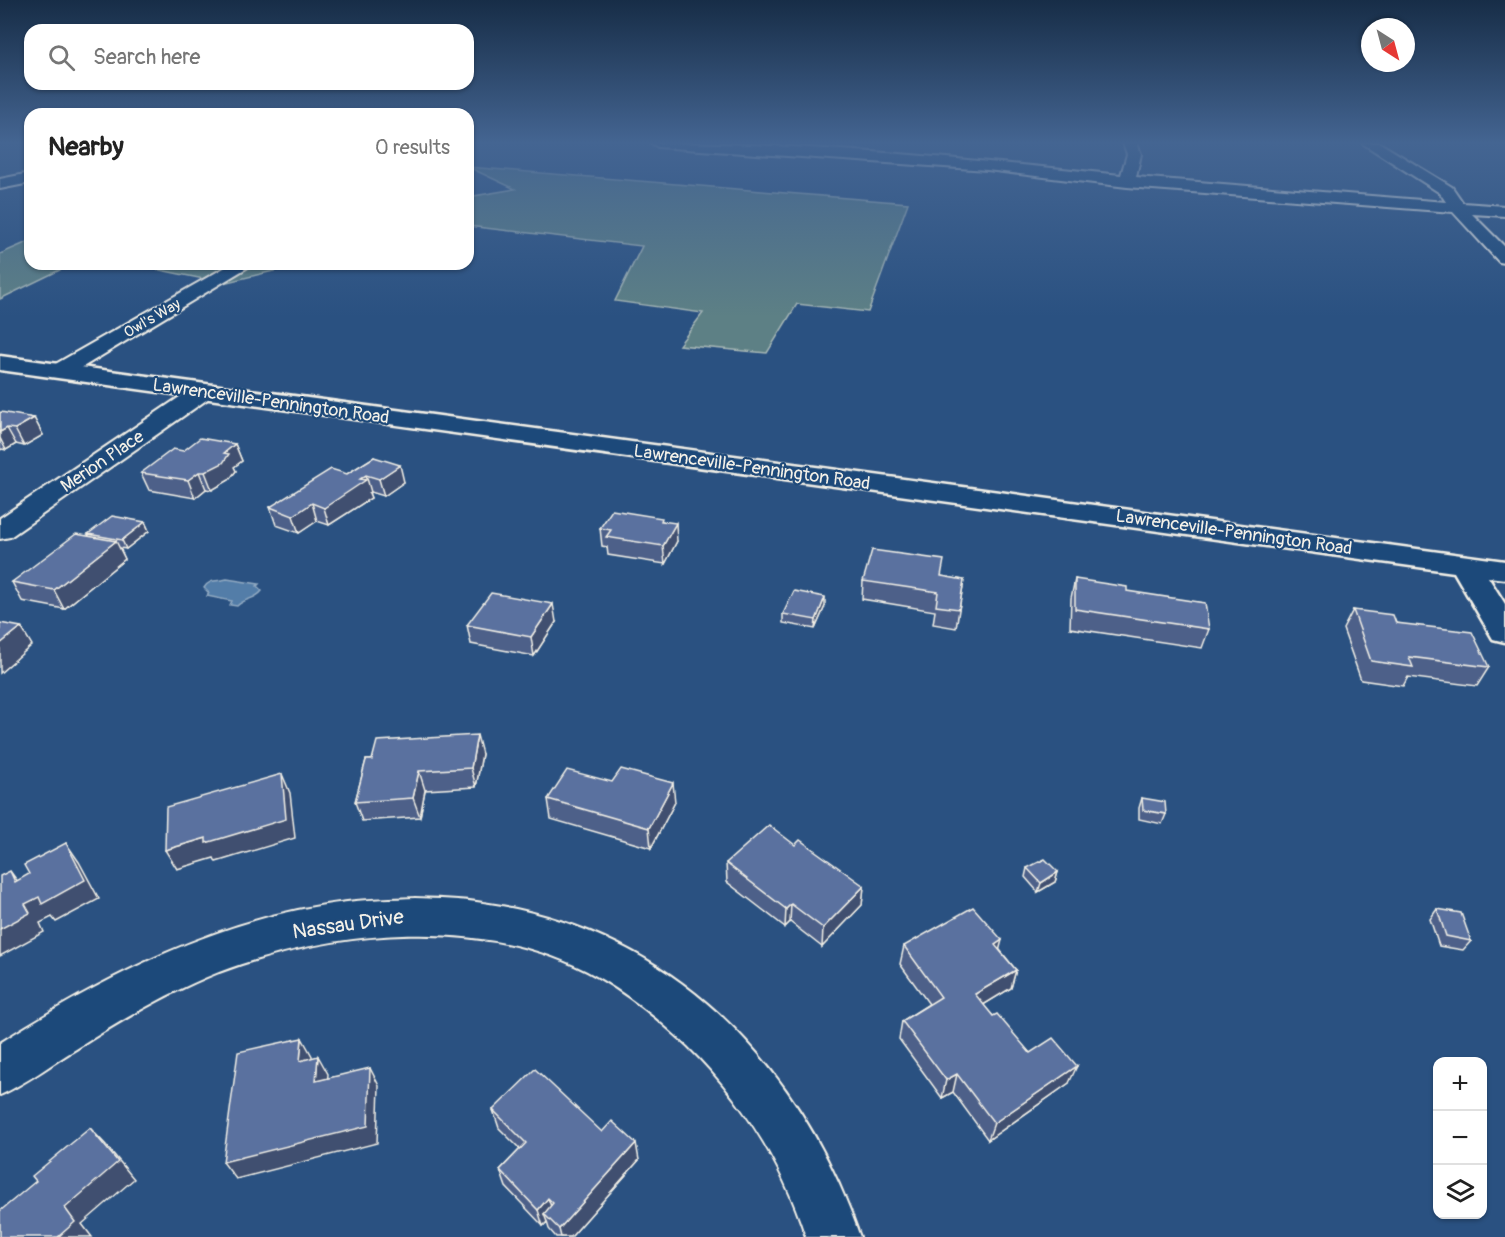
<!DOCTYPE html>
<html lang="en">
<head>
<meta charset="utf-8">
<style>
  body { margin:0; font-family:Pangolin,sans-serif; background:#f6f6f6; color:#222 }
  .controls { position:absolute; right:18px; bottom:18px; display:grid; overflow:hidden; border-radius:12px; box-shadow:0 2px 4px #0004 }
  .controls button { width:54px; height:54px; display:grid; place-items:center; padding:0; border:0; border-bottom:2px solid #e0e0e0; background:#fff; color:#222; font:30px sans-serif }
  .compass { position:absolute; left:1361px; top:18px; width:54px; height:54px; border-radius:50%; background:#fff; box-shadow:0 2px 4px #0004; rotate:144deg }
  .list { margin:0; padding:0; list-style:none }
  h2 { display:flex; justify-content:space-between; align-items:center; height:78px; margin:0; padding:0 24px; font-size:26px }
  h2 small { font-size:20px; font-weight:400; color:#767676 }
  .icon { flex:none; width:33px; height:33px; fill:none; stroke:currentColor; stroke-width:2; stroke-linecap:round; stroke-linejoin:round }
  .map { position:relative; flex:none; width:1505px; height:1237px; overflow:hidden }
  .search { position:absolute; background:#fff; box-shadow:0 2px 4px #0004; left:24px; top:24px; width:450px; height:66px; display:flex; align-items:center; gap:15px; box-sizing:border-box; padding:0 21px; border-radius:18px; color:#767676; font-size:22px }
  .panel { position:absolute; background:#fff; box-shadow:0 2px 4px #0004; left:24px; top:108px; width:450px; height:162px; border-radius:18px }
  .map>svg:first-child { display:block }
  .green { fill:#5d8085; stroke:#a8b8b6; stroke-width:1.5 }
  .water { fill:#537da8; stroke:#93abc2; stroke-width:1.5 }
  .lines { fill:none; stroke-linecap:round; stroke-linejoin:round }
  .minor-casing { stroke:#f4f1e8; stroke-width:4 }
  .tertiary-casing { stroke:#f4f1e8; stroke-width:5 }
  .minor { fill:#1f4a7a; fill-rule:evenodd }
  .tertiary { fill:#1f4a7a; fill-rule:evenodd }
  .wall { fill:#4d6189; stroke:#f4f1e8; stroke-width:1.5 }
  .shaded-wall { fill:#3f4f6f; stroke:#f4f1e8; stroke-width:1.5 }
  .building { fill:#5a719f; stroke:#f4f1e8; stroke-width:1.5 }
  .labels { text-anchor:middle; stroke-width:4.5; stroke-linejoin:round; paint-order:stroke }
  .far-street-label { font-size:15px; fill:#f4f1e8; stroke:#1f4a7a }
  .street-label { font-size:18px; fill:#f4f1e8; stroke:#1f4a7a }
  .near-street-label { font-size:21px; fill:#f4f1e8; stroke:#1f4a7a }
</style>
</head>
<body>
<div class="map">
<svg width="1505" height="1237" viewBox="0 0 1505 1237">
  <rect width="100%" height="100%" fill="#2a5181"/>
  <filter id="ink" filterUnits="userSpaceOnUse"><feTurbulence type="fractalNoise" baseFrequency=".0167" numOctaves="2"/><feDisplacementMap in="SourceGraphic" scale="12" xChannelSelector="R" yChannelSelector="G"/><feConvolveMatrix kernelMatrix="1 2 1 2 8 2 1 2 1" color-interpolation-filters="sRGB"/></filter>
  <g filter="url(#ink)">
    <g class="green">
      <path d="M468,167l440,36 -40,109 -71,-8 -30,49 -88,-8 24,-32 -88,-12 27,-55 -174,-20v-29l47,-8z"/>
      <path d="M30,241v23h42l-72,35v-45z"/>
      <path d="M131,264h172l-80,19z"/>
    </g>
    <path class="water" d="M227,579l32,5 -2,2 5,5c-7,9 -17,7 -25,15l-7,-1 2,-4 -25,-5 2,-3 -5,-5c6,-10 14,-6 23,-9z"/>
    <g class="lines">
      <defs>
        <g id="minor">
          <path d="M651,143c157,0 314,16 470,32l6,-21 -4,-11h14l4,11 -5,23 310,25 -6,-9 -78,-50h18l72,44 11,16 42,3v10l-33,-2 33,33v16l-6,-1 -46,-50 -326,-25 -140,-17 -329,-23z"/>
          <path d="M30,173v10l-30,6v-10z"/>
          <path d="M231,264h22l-185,112h-16l-3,-5 3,-5z"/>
          <path d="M204,384l8,2 4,5 -4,5 -202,141 -10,2v-21l196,-132z"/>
          <path d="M415,898c23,1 46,1 68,5 189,27 316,159 377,334h-54c-23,-73 -64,-138 -118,-191 -28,-26 -57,-50 -90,-69 -111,-63 -263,-48 -379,-5 -50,20 -98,48 -143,77 -25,15 -49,34 -76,46v-52c104,-66 223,-127 347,-141 23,-3 46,-3 68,-4z"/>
        </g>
        <path id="tertiary" d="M0,356l1505,205v18l-17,-2 17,27v38l-12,-3 -39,-67 -1454,-202z"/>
      </defs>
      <use href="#minor" class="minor-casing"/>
      <use href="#tertiary" class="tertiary-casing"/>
      <use href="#minor" class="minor"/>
      <use href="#tertiary" class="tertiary"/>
    </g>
    <g class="wall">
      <path d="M0,413l34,5 9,17 -19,11 -8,-2 -10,6 -4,-1 -2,1z"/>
      <path d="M235,444l7,17 -8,6 2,4 -7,9 -17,10 -6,-1 -11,9 -46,-8 -8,-17 42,-22z"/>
      <path d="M374,457l30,25 -20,14 -13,-4 -2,1 2,5 -42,27 -12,-4 -18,12 -23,-8 -6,-18 77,-33z"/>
      <path d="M663,521l14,20 -12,23 -57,-9 -1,-8 -5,-1 -2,-18z"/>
      <path d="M145,522l4,9 -23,18 -6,-1 5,11 -61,50 -42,-8 -10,-19 77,-46 -1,-2z"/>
      <path d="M941,576l23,4 -8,48 -23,-4 2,-13 -73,-12 1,-18z"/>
      <path d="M1075,579l134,50 -7,19 -132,-20 1,-30z"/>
      <path d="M825,606l-10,23 -32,-6v-9z"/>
      <path d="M1353,610l43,13 93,44 -12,19 -69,-9 -5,9 -42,-6 -18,-51z"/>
      <path d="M556,622l-22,34 -63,-12 -4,-19z"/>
      <path d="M482,754l-6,33 -51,3 -5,27 -58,4 -7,-19 11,-42z"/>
      <path d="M1142,798l24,16 -4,10 -23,-5v-11z"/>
      <path d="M548,799l127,3 -24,46 -100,-29z"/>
      <path d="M795,845l69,41 -2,19 -40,42 -32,-25 -5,5 -58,-45 -1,-19z"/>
      <path d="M1027,868l31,4 -3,10 -17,10 -13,-15z"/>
      <path d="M1437,909l34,32 -8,9 -24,-4 -9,-27z"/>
      <path d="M904,946l96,4 16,20 -5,18 -28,17 10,11 37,37 39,30 -81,57 -35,-48 -11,6 -43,-59 3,-18 27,-17 -29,-40z"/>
      <path d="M493,1110l109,22 37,28 -68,77h-15l-7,-8 -2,-7 -4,4 -37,-39 -6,-17 20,-21 -21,-21z"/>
    </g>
    <g class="shaded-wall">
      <path d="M34,418l9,17 -19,11 -9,-17z"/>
      <path d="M7,428l9,16 -10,6 -6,-12v-6z"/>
      <path d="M235,444l7,17 -8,6 2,4 -7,9 -17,10 -7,-18 19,-19z"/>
      <path d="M400,465l4,17 -20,14 -5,-17z"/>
      <path d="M199,472l7,17 -11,9 -7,-18z"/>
      <path d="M366,475l5,17 -2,1 2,5 -42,27 -5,-17z"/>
      <path d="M312,503l5,18 -18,12 -6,-17z"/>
      <path d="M145,522l4,9 -23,18 -4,-9z"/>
      <path d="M676,523l1,18 -12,23 -2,-18z"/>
      <path d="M116,541l9,18 -61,50 -10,-19z"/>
      <path d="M825,597v9l-10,23 1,-9z"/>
      <path d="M553,604l3,18 -22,34 -3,-19z"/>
      <path d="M21,627l11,18 -32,28v-29z"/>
      <path d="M477,735l5,19 -6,33 -5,-19z"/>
      <path d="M419,771l6,19 -5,27 -7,-19z"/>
      <path d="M282,774l8,19 5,45 -79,24 -2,-4 -37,11 -12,-19 41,-12z"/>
      <path d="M673,783l2,19 -24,46 -2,-20z"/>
      <path d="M66,843l13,19 20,37 -43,23 -4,-5 -12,6 4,9 -44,24v-27l25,-25z"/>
      <path d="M10,871l14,19 -9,-8z"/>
      <path d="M1058,872l-3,10 -17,10 3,-9z"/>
      <path d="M864,886l-2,19 -40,42 1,-19z"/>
      <path d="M791,904l-1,18 -5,5 1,-18z"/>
      <path d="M1002,940l-5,19 -2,-14z"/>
      <path d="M1016,970l-5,18 -41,25 5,-19z"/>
      <path d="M302,1038l10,18 -2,23 -10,-18z"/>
      <path d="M318,1056l10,18 -2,25 -10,-18z"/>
      <path d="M1077,1066l-8,17 -81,57 6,-17z"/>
      <path d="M370,1068l9,18 -2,57 -141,36 -13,-17z"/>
      <path d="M957,1074l-4,18 -11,6 4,-18z"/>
      <path d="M90,1128l16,17 28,34 -52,45 10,13h-34l7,-29z"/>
      <path d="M636,1143l3,17 -68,77h-10l-2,-8z"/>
      <path d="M548,1198l6,17 -10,-1 3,8 -4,4 -5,-16z"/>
    </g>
    <g class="building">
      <path d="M1,412l33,6 -19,11 -8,-1 -7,4v-19z"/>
      <path d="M200,438l35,6 -11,9 5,1 -6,9 -18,9h-6l-11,8 -47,-7 32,-24 10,2z"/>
      <path d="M374,457l26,8 -21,14 -13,-4 -6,4 6,1 -42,28 -12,-5 -19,13 -23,-9 61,-38 16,5z"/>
      <path d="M612,510l50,8 -1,3 15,2 -13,23 -57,-9 5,-7 -11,-2z"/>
      <path d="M112,516l33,6 -23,18 -34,-6z"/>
      <path d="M76,534l40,7 -62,49 -42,-8z"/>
      <path d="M872,550l72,10 -3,16 23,4 -5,29 -23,-3 2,-14 -75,-11z"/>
      <path d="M1075,579l52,8v4l78,12 4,26 -134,-20z"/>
      <path d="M794,591l31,6 -9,23 -33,-6z"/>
      <path d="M491,593l62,11 -22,33 -64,-12z"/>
      <path d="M1353,610l40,5 3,8 76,9 17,35 -80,-10 4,10 -42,-6z"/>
      <path d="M0,623l21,4 -21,17z"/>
      <path d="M477,735l-6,33 -52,3 -6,27 -58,4 11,-42h6l5,-19z"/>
      <path d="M621,769l52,14 -24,45 -101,-29 19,-29 45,12z"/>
      <path d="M282,774l4,45 -80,24v-5l-41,12 1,-43z"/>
      <path d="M1142,798l23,4 1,12 -23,-4z"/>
      <path d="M769,825l26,20 5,-5 64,46 -41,42 -32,-24 -5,5 -60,-46z"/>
      <path d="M66,843l19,37 -43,24 -3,-7 -14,7 5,9 -30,16v-53l10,-5 5,11 14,-8 -5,-9z"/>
      <path d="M1045,859l13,13 -17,11 -14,-15z"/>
      <path d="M973,907l29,33 -7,5 21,25 -41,24 18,22 4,-2 33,39 23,-15 24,28 -83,57 -37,-49 -11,6 -44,-59 39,-24 -37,-51z"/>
      <path d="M1437,909l24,4 10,28 -25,-5z"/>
      <path d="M302,1038l-2,23 18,-5 -2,25 54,-13 -2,58 -145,36 15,-110z"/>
      <path d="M535,1069l67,63 10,-11 24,22 -77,86 -15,-15 9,-11 -5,-5 -10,12 -38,-40 26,-27 -33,-33z"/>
      <path d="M90,1128l28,34 -53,46 10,14 -17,15h-58v-26l36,-30 -4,-5z"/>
    </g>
  </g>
  <linearGradient id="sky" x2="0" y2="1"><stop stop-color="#172d47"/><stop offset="0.45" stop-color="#446592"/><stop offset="1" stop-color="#446592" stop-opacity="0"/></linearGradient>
  <rect width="1505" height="317" fill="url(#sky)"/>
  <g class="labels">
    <g class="far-street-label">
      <text transform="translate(152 318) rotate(-30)" y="5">Owl's Way</text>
    </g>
    <g class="street-label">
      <text transform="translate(271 401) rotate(8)" y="6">Lawrenceville-Pennington Road</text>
      <text transform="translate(102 461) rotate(-34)" y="6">Merion Place</text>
      <text transform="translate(752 467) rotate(8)" y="6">Lawrenceville-Pennington Road</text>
      <text transform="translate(1234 532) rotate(8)" y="6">Lawrenceville-Pennington Road</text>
    </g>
    <g class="near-street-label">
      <text transform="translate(348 924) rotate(-8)" y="7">Nassau Drive</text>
    </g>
  </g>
</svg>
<div class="controls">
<button>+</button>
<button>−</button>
<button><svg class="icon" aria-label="layers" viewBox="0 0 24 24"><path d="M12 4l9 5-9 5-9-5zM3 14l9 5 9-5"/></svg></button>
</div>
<svg class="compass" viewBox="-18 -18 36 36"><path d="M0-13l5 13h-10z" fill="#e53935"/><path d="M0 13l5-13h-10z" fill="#767676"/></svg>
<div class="search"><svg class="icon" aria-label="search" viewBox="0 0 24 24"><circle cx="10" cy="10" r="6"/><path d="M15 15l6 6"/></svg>Search here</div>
<section class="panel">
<h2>Nearby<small>0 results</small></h2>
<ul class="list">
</ul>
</section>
</div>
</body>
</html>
